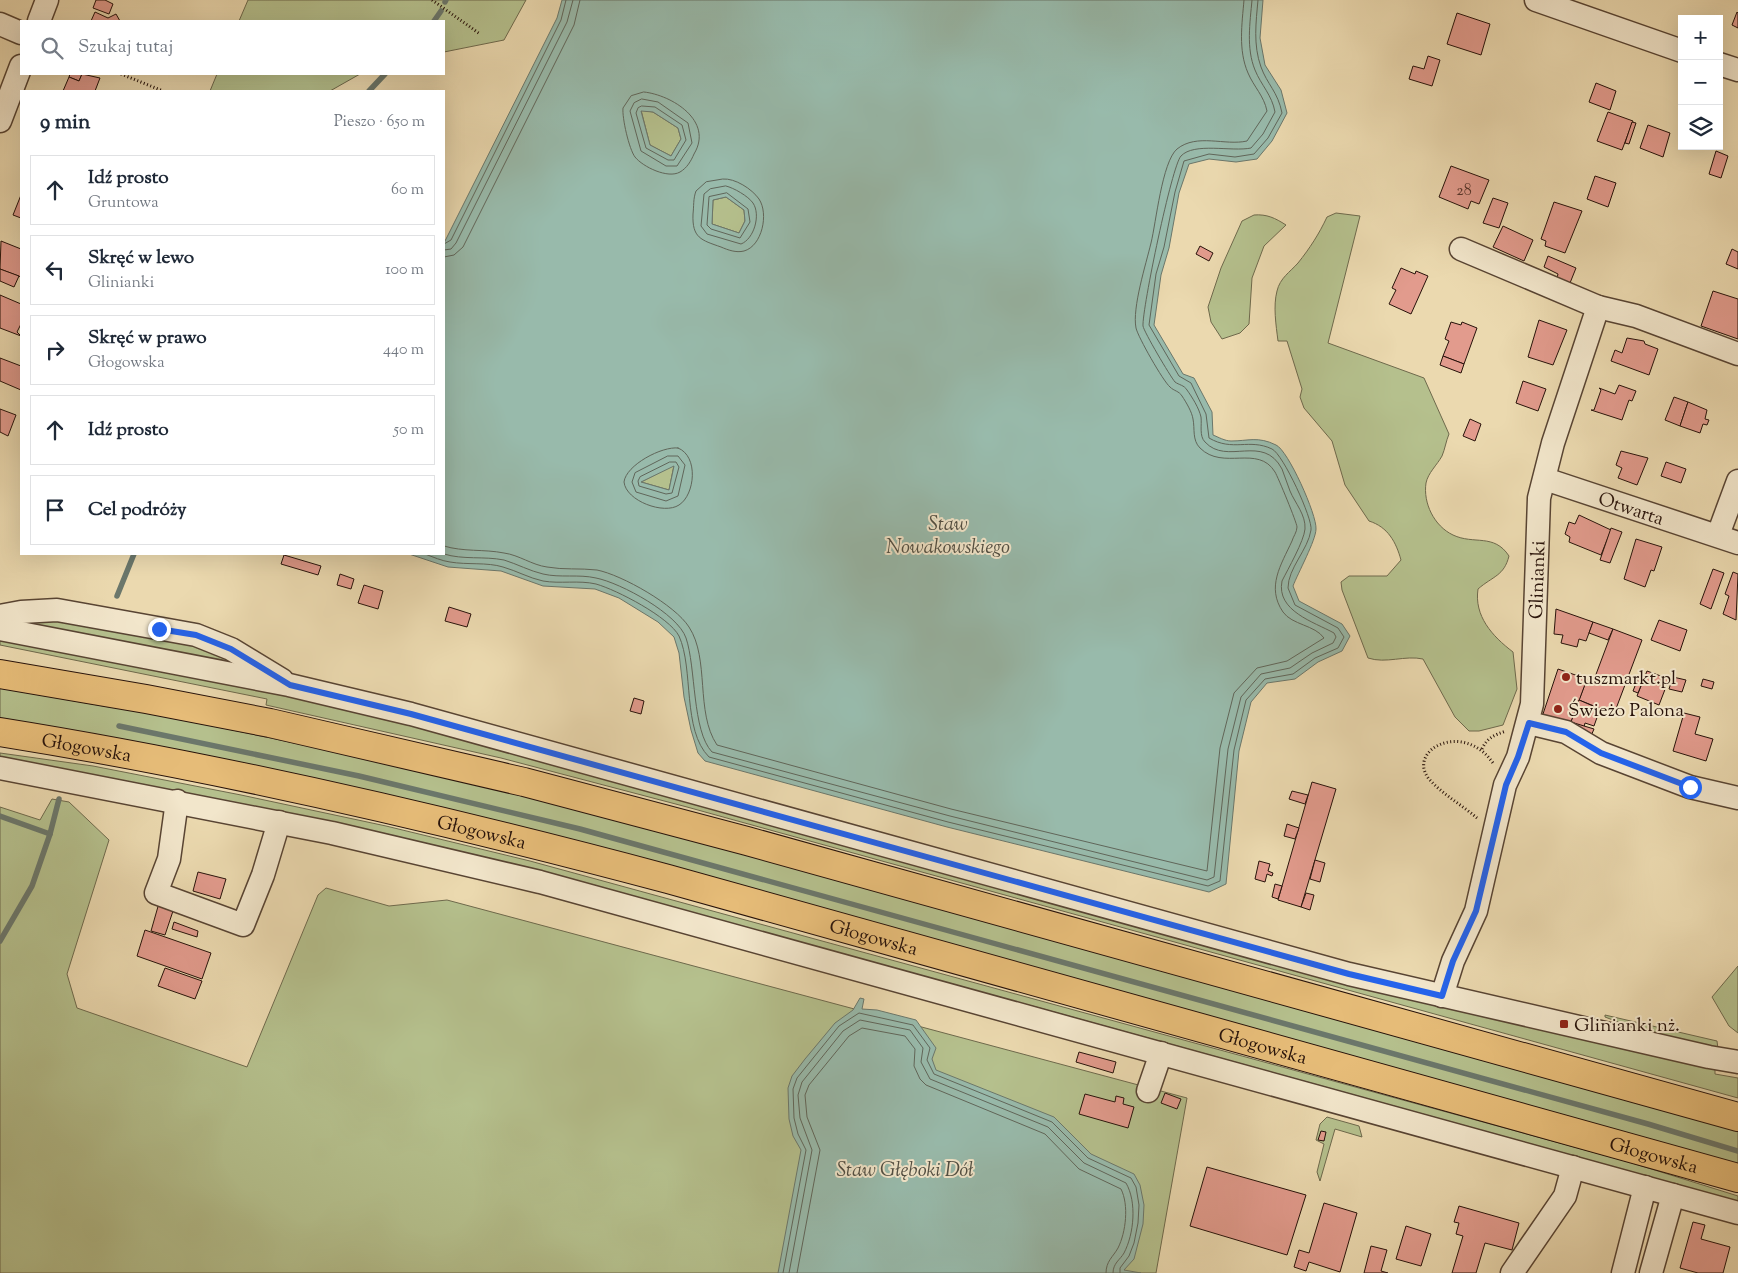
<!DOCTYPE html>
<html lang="pl">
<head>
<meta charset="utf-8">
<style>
  body { margin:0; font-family:"Sorts Mill Goudy",serif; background:#f6f6f7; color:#1f2937 }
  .controls { position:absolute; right:15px; top:15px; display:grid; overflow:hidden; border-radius:0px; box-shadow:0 5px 20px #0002 }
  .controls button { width:45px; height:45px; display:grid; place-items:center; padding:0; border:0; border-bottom:1px solid #e0e1e3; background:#fff; color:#1f2937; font:25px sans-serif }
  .stop { position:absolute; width:15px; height:15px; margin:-11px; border:4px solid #2563eb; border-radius:50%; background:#fff }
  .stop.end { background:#2563eb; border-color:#fff; box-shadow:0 1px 5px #0008 }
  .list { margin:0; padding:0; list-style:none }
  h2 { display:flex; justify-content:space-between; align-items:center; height:65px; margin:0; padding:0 20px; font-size:21px }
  h2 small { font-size:16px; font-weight:400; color:#747a83 }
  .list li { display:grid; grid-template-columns:32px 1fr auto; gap:15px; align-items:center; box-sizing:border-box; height:70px; margin:0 10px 10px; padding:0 10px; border:1px solid #e0e1e3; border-radius:0px }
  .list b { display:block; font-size:19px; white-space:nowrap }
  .list p { margin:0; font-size:16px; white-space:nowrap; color:#747a83 }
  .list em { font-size:16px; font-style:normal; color:#747a83 }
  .icon { flex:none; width:28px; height:28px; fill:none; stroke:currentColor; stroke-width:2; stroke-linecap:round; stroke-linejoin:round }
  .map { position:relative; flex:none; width:1738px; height:1273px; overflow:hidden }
  .search { position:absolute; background:#fff; box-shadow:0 5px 20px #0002; left:20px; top:20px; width:425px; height:55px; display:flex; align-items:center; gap:12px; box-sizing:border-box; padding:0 18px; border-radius:0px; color:#747a83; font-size:19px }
  .panel { position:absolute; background:#fff; box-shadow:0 5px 20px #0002; left:20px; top:90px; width:425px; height:465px; border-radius:0px }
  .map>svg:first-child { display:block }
  .green { fill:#b5c08d; stroke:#6e694c }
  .water { fill:#98baab; stroke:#6b776b; fill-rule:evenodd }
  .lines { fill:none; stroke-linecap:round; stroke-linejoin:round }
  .shore { stroke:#60665a; stroke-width:1 }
  .stream { stroke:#6b776b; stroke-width:5.5 }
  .building { fill:#e29b8d; stroke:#27120a }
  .minor-casing { stroke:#584433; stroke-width:25 }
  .major-casing { stroke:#27120a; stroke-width:30 }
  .path { stroke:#27120a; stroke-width:3; stroke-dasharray:1 2.5; stroke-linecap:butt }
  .minor { stroke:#f2e6cb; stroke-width:22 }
  .major { stroke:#e6bc78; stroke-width:28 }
  .route { stroke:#2563eb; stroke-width:6 }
  .poi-dot { fill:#8f2418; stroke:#f2e6cb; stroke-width:2 }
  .labels { text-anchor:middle; stroke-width:4; stroke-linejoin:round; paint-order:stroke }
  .number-label { font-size:16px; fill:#56342b }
  .street-label { font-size:19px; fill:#27120a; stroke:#f2e6cb }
  .poi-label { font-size:19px; fill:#27120a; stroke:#f2e6cb; text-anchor:start }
  .water-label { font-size:20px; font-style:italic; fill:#4f4d42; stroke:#f2e6cb }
</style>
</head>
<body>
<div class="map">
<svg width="1738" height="1273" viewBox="0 0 1738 1273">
  <rect width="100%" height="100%" fill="#ebd9af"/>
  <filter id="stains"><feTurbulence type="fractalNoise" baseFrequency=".004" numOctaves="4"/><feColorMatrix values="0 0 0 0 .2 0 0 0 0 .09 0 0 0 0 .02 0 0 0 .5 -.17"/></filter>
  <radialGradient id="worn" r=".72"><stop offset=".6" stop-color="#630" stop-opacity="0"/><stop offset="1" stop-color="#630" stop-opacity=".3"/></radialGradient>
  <g class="green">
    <path d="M248,0h278l-22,40 -60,12v-31h-205z"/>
    <path d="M217,74h143l-30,17h-120z"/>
    <path d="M641,110l12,2 25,16 3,11 -10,17 -21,-11z"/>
    <path d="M726,197l18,13 1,11 -6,12 -27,-9 1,-24z"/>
    <path d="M1336,213l24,3 -32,127 96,35 25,56c-3,7 -4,15 -7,22 -5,9 -14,17 -16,27 -3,20 8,43 27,52 21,10 41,-2 56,21 -5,20 -16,20 -31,33 -4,27 14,47 35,63l4,37 -14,36 -24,6h-10l-14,-14 -32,-58c-18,-4 -37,5 -55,-1l-26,-68 -1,-8 8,-6h38l14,-16c-5,-18 -13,-33 -32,-39l-24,-36 -13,-44 -28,-33 -4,-11 2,-8 -15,-48h-9c-2,-16 -5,-35 -1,-50 3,-13 13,-19 21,-28 12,-15 21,-29 29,-46z"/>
    <path d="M1254,215c13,-1 21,3 32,10l-22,21 -12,32 -3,46 -9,9 -18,6 -11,-17 -3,-15 13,-39 21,-47z"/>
    <path d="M674,465l-5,25 -28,-8z"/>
    <path d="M37,617l155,24 54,26 -229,-44z"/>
    <path d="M0,640l362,71 1156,313 197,45v5l23,4v20l-1051,-291 -186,-49 -235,-53 1,-6 -267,-54z"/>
    <path d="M0,688l109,19v-3l285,60 254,63 1090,303v35l-1638,-430 -100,-17z"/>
    <path d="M0,753l93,13 148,29 145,31 144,35 1099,301 109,34v7l-77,-23 -625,-173 -797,-203 -239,-47z"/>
    <path d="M52,799l17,3 40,38 -42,134 10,34 170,59 71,-172 8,-7 63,18 58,-6 740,198 -31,175h-1156v-466l40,13z"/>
    <path d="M1738,966v67l-9,-7 -17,-29z"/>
    <path d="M1605,1015l112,26 1,8 -84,-21 -29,-11z"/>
    <path d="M1327,1117l32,9 3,11 -27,-8 -15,52 -3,-9 7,-28 -8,-4 4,-16z"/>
  </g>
  <g class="water">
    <path d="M562,0h701l-3,38 5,27 16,25 6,23 -15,28 -15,18 -21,3 -27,-3 -20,5 -10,29 -10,55 -8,27 -7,50 29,49 11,4 18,34 1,23c5,2 12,6 18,6 17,0 27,-5 45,4 12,5 41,70 40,84 0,11 -18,44 -23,57l6,15 43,23 8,12 -8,15 -24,11 -23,17 -28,4 -16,19 -12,49 -13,133 -17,8 -262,-65 -242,-66 -7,-8 -7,-23 -7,-33 -5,-44 -5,-16 -16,-15 -39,-24 -24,-9 -52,-3 -42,-15 -53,-4 -39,-13h35v-311l113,-225zM641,111l12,1 25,16 3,11 -10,17 -21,-11zM726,197l18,13 1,11 -6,12 -27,-9 1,-24zM674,466l-5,24 -28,-8z"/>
    <path d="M860,998l4,1 -2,10 15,1 39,10 20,28 -4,11 4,11 118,47 37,37 43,20 6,11 4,20 -1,19 -9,35 -10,11 17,3h-363l23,-123 -8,-14 -4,-17 -1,-31 4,-12 13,-17 30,-36 18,-13z"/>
  </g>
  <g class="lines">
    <g class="shore">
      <path d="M644,92c28,3 70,29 50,62 -3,7 -7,14 -14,18 -12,7 -37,-5 -45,-15 -6,-8 -13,-39 -12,-49l8,-12z"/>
      <path d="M642,99l16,3 30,21 4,20 -15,23h-11l-25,-15 -11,-40 4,-8z"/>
      <path d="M642,106l13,1 27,18 4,15 -12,20h-6l-22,-12 -10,-35 2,-5z"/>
      <path d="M723,179c12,-1 29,10 36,20 10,15 3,47 -15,52 -8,2 -16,-1 -23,-4 -20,-7 -29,-9 -28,-33 1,-8 0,-15 3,-23l10,-9z"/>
      <path d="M726,186c8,2 22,10 27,17 8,12 1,36 -12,41l-34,-10 -6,-8 3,-32 6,-5z"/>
      <path d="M727,193l21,16 2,13 -10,16 -29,-9 -4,-4 2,-28z"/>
      <path d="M444,244l7,-4 110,-220 5,-20"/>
      <path d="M444,250l7,-1 5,-6 111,-221 6,-22"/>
      <path d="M444,257l10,-2 9,-8 111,-222 6,-25"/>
      <path d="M678,448c21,8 17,47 1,57 -15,10 -53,-4 -55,-23 2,-17 38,-36 54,-34z"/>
      <path d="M668,456h10l7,9 -7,31 -12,5 -30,-9 -4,-10 3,-9z"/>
      <path d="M670,462h6l3,5 -7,26 -6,1 -27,-8 -1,-5 2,-4z"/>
      <path d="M444,546c19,6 40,3 60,7 15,2 28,12 43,14 16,3 33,1 50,3 25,5 78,35 92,57 21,32 6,85 28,118l234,64 256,62 13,-123 14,-55 23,-25 30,-7 37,-23c-9,-13 -32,-13 -41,-26 -17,-25 -2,-47 9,-71 1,-4 5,-9 5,-14 0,-4 -19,-50 -22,-55 -17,-28 -52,-1 -75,-24 -8,-8 -5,-19 -7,-29 -1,-7 -7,-17 -11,-23 -3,-5 -8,-5 -12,-9 -7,-6 -32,-50 -34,-59 -4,-20 10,-64 15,-85 5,-20 11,-81 26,-94 20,-16 48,-3 70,-8l20,-30c-3,-15 -13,-24 -19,-38 -10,-23 -6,-49 -4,-73"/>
      <path d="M425,554c8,3 17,7 25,8 17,3 37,0 53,5 14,4 26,11 40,14 17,3 36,-1 53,3 21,6 73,33 83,52 15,33 3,94 30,121l239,65 260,64 12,-5 14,-131 12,-50 19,-21 28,-5 22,-16 23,-10 6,-11 -6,-9 -43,-23 -7,-17c0,-20 20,-38 23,-58 2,-11 -28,-76 -39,-81 -23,-11 -39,3 -63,-11l-3,-24 -15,-31 -12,-7 -30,-51 7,-51 8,-27 11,-55 9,-31 25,-7 26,3 19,-3 14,-16 14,-25c-4,-21 -15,-29 -21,-46 -8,-22 -5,-45 -3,-67"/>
      <path d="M444,554c19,6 40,2 60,6 13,4 26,11 39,14 17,4 36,0 53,4 25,5 82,36 90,60 10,29 6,93 26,114l238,64 257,64 7,-3 14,-128 13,-52 20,-23 29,-6 22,-15 21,-10 3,-6 -2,-4c-20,-11 -58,-22 -52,-52 6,-12 22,-40 23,-52 1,-14 -10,-26 -15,-38 -3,-7 -5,-15 -8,-22 -19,-36 -55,-3 -77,-27 -6,-6 -3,-17 -4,-25 -2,-9 -9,-20 -14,-27 -3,-5 -8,-5 -12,-8 -5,-6 -31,-50 -32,-56 -1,-17 29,-161 38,-170 13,-14 51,-4 70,-8l12,-14 12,-22c-3,-17 -14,-27 -20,-42 -9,-22 -5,-47 -3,-70"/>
      <path d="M783,1273l23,-123 -8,-16 -4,-16 -1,-29 4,-11 42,-52 20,-13 54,12 17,23 -3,12 7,14 118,48 36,36 43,20 5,9 3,18 -1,18 -4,20 -5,13 -9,12v5"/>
      <path d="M789,1273l23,-123 -12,-32 -2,-23 4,-13 41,-51 17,-11 50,10 13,18 -2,14 9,17 118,48 36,36 42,20c11,19 8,51 -2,70 -4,7 -11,10 -11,20"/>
      <path d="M797,1273l23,-123 -13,-33 -2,-22 4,-10 40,-49 13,-8 43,8 10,13 -1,17 6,13 6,6 119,49 34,35 42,20c8,16 5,43 -3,59 -5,9 -12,13 -12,25"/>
    </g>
    <g class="stream">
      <path d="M445,2l1,-2"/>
      <path d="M434,21l7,-10"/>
      <path d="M369,91l16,-17"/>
      <path d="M117,596l17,-42"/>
      <path d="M119,726l240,50 221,53 1068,295 90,27"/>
      <path d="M0,816l50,18"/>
      <path d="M0,941l32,-55 18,-52 9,-35"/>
    </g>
  </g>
  <g class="building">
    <path d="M96,0h9l8,4 -4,10 -16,-6z"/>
    <path d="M95,12l13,6 8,-4 4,7h-29z"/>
    <path d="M1737,12l1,1v15l-6,-3z"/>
    <path d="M1457,13l33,11 -9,31 -34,-11z"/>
    <path d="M1428,56l12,4 -8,26 -23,-7 4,-13 11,3z"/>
    <path d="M70,74h12l-3,7 -10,-4z"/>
    <path d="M82,74l18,4 -5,13h-32l6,-14 10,4z"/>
    <path d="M1596,83l20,8 -6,19 -21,-8z"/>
    <path d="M1608,112l25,9 -11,29 -25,-9z"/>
    <path d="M1632,122l4,1 -7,21 -4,-1z"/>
    <path d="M1648,125l22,8 -7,24 -23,-9z"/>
    <path d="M1716,151l12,5 -7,22 -12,-4z"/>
    <path d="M1451,166l38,14 -10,24 -8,-3 -3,8 -29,-12z"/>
    <path d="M1595,176l21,7 -8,24 -21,-8z"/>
    <path d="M21,195v23l-8,-3z"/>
    <path d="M1493,198l15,5 -9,25 -16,-5z"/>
    <path d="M1554,202l28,9 -17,42 -20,-7 1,-5 -5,-2z"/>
    <path d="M1503,226l30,14 -9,21 -31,-14z"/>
    <path d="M1,241l20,8v28l-21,-8z"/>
    <path d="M1200,246l13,7 -4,8 -13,-7z"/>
    <path d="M1732,249l6,3v17l-12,-5z"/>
    <path d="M1548,256l28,12 -6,15 -13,-5 1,-4 -14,-7z"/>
    <path d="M1401,268l14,6 1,-3 12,5 -17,38 -22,-10 7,-14 -4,-2z"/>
    <path d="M0,269l19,7 -5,11 -14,-6z"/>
    <path d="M1713,291l25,8v40l-37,-13z"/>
    <path d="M0,295l21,9v20l-4,8 4,4 -21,-8z"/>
    <path d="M1539,320l28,10 -14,35 -25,-8z"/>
    <path d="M1451,322l10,3 1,-3 15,6 -13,36 -21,-8 6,-15 -4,-2z"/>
    <path d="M1627,338l17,3 1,3 13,5 -9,26 -38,-14 4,-11 7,3z"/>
    <path d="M1443,356l21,8 -3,9 -21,-8z"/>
    <path d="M0,358l21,8v24l-21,-9z"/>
    <path d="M1523,381l23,8 -8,22 -22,-8z"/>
    <path d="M1619,385l17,6 -4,10 -3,-1 -7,20 -31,-10h3l7,-20 -2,-2 16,6z"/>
    <path d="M1674,397l14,5 -8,24 -15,-6z"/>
    <path d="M1688,402l19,8 -2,9 4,1 -2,5 -4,-1 -3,9 -20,-7z"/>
    <path d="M0,409l16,6 -8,21 -8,-4z"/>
    <path d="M1470,419l11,5 -6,17 -12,-5z"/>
    <path d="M1621,451l27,7 -11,27 -19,-7 4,-10 -6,-3z"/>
    <path d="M1666,462l20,7 -5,14 -20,-7z"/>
    <path d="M1579,515l32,15 -10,25 -32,-13 1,-5 -5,-3 4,-12 6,2z"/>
    <path d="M1611,528l11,4 -12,31 -10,-3z"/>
    <path d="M1636,539l26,8 -8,24 -3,-1 -6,17 -21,-8z"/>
    <path d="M284,555l37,11 -3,9 -37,-11z"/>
    <path d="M1713,569l11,4 -13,36 -11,-5z"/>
    <path d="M1733,572l5,2 -2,46 -13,-6 6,-18 -4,-2z"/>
    <path d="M340,574l14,5 -3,10 -14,-4z"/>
    <path d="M364,585l19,6 -5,18 -20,-6z"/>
    <path d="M449,607l22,7 -4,13 -22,-6z"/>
    <path d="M1556,609l37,13 -7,19 -7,-2 -2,8 -16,-4 2,-8 -9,-1z"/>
    <path d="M1659,620l28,10 -7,21 -29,-11z"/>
    <path d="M1593,622l20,7 -5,11 -19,-7z"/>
    <path d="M1613,629l29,11 -28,74 -35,-14 6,-16 7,1z"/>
    <path d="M1558,669l29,10 -17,46 -28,-8z"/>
    <path d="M1647,671l22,8 -10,26 -22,-9z"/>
    <path d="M1639,676l5,2 -6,15 -5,-2z"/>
    <path d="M1673,677l13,3 -4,12 -13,-3z"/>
    <path d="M1703,679l11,3 -2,7 -11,-3z"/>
    <path d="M634,698l10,3 -3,13 -11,-3z"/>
    <path d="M1579,700l21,9 -6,17 -9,-3 -1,4 -13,-5z"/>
    <path d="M1684,713l16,4 -5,17 18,5 -7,22 -33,-10z"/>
    <path d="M1571,722l23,7 -3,7 -21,-11z"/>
    <path d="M1312,782l24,7 -35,118 -23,-7z"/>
    <path d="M1292,791l16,4 -3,9 -16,-5z"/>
    <path d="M1287,824l12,4 -4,11 -11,-3z"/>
    <path d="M1315,860l10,3 -5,19 -10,-3z"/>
    <path d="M1259,861l11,3 -2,7 5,2 -1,3 -5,-2 -2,8 -10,-3z"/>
    <path d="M198,872l28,7 -6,20 -27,-8z"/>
    <path d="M1275,884l7,2 -4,13 -6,-2z"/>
    <path d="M1306,893l8,2 -4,15 -9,-3z"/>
    <path d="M159,903l15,5 -9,27 -14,-4z"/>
    <path d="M174,922l24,9 -1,6 -25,-8z"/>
    <path d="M145,930l66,23 -9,26 -65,-23z"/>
    <path d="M165,968l37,13 -7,18 -37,-13z"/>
    <path d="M1079,1052l37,10 -3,11 -37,-11z"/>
    <path d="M1165,1093l16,6 -4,10 -16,-6z"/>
    <path d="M1085,1094l30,8 1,-6 8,2 -1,6 11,3 -6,21 -49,-14z"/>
    <path d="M1321,1131l5,1 -2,9 -6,-1z"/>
    <path d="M1207,1167l99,28 -19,60 -97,-29z"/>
    <path d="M1324,1203l33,10 -17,59 -31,-10 -3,9 -12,-4 5,-17 10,3z"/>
    <path d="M1459,1206l60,17 -7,27 -27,-7 -9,30h-24l11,-37 -7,-2 3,-11 -5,-1z"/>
    <path d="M1693,1222l12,3 -4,14 29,8 -7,26h-25l-18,-5z"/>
    <path d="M1406,1226l25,8 -10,32 -25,-7z"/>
    <path d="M1371,1246l16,4 -6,21 7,2h-24z"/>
  </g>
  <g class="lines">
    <defs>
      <g id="minor">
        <path d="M1536,0l146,51"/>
        <path d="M39,21l8,-21"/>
        <path d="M0,24l21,9"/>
        <path d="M1719,64l19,6"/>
        <path d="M0,121l21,-55"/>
        <path d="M1598,307l38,9 102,38"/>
        <path id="s1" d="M1545,479l193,64"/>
        <path d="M1718,535l20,-54"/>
        <path d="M0,616l21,-4 36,-2 139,25 35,14 51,31"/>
        <path d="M0,629l289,56 122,29 938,260 360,83 29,5"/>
        <path d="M1529,723l37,9 35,21 89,34 48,11"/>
        <path d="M0,768l332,65 208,49 1198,331"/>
        <path d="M177,801l-8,58 -13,34 87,32 20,-50 16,-53"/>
        <path id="s2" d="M1442,996l11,-35 23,-50 29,-126 13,-28 14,-53 7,-206 14,-55 45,-136 -137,-58"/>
        <path d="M1148,1091l13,-38"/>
        <path d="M1512,1273l53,-77 8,-29"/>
        <path d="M1623,1273l22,-86"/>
        <path d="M1651,1273l22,-78"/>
      </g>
      <g id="major">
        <path d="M0,674l146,25 124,24 254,59 223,59 991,276"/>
        <path id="s3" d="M0,732c225,36 447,88 668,147l1070,299"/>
      </g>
    </defs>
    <use href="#minor" class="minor-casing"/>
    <use href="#major" class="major-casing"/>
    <g class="path">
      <path d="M432,0l48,34"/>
      <path d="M121,74l42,17"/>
      <path d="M1482,749c5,-11 12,-14 24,-18"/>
      <path d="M1477,818c-15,-13 -35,-24 -48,-39 -23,-29 34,-59 64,-16"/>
    </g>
    <use href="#minor" class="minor"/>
    <use href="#major" class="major"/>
  </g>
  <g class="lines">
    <path class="route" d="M159,629l37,6 35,14 59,36 121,29 938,260 93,22 11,-35 23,-50 30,-126 12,-28 11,-34 37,9 35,21 89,34"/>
  </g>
  <g class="poi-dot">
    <circle cx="1566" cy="677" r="5"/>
    <circle cx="1558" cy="709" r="5"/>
    <rect x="1559" y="1019" width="10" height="10" rx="2.5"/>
  </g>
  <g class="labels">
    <g class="number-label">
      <text x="1464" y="195">28</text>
    </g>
    <g class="street-label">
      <text dy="7" stroke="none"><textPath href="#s1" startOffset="91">Otwarta</textPath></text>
      <text dy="7" stroke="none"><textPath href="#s2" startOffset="431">Glinianki</textPath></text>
      <text dy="7" stroke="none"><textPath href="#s3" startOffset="88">Głogowska</textPath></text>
      <text dy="7" stroke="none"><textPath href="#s3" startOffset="492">Głogowska</textPath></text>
      <text dy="7" stroke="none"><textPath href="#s3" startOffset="898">Głogowska</textPath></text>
      <text dy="7" stroke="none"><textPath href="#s3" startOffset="1302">Głogowska</textPath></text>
      <text dy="7" stroke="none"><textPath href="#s3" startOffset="1708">Głogowska</textPath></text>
    </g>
    <g class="poi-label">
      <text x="1576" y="684">tuszmarkt.pl</text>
      <text x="1568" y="716">Świeżo Palona</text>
      <text x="1574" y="1031">Glinianki nż.</text>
    </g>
    <g class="water-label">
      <text x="948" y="530">Staw<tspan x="948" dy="23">Nowakowskiego</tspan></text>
      <text x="905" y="1176">Staw Głęboki Dół</text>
    </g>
  </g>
  <rect width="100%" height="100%" filter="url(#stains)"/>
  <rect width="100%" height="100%" fill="url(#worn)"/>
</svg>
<div class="controls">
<button>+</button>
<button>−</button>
<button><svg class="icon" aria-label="layers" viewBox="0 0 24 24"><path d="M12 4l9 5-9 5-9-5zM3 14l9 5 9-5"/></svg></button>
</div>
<div class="stop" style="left:1690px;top:787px"></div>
<div class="stop end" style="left:159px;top:629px"></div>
<div class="search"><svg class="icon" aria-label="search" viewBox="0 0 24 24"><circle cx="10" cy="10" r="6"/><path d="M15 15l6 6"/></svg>Szukaj tutaj</div>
<section class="panel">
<h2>9 min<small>Pieszo · 650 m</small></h2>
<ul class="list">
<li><svg class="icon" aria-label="ahead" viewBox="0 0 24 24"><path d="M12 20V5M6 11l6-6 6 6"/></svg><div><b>Idź prosto</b><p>Gruntowa</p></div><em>60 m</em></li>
<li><svg class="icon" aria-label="left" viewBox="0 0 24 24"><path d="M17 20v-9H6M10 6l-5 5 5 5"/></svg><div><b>Skręć w lewo</b><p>Glinianki</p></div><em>100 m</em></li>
<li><svg class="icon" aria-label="right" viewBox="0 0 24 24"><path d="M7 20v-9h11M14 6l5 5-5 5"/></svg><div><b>Skręć w prawo</b><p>Głogowska</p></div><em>440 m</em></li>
<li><svg class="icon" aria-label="ahead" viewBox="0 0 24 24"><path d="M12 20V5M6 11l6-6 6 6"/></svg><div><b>Idź prosto</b></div><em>50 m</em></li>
<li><svg class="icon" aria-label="arrive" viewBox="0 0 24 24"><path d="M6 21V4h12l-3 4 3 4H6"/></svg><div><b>Cel podróży</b></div></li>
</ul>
</section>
</div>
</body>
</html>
